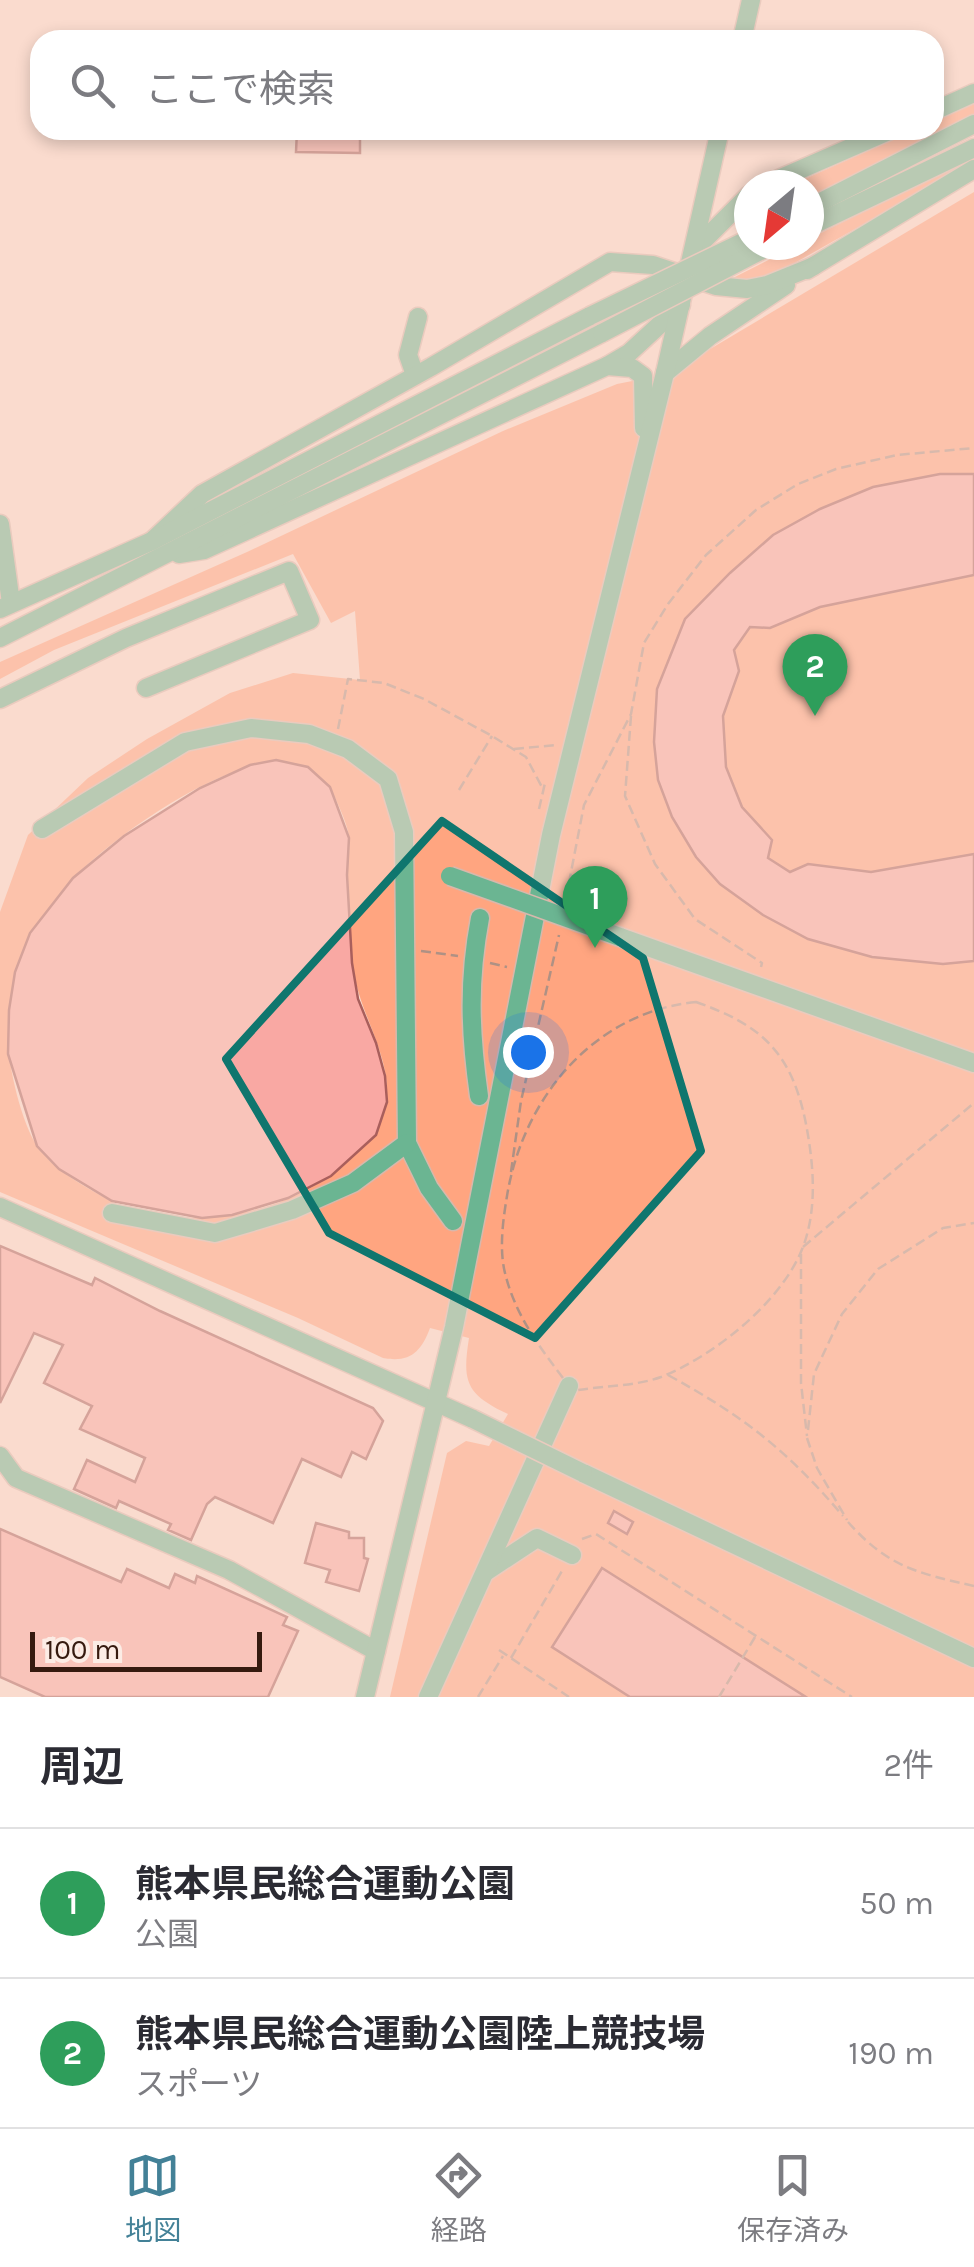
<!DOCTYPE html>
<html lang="ja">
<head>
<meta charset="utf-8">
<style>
  body { margin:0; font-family:Karla,"Noto Sans JP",sans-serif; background:#f2f2f3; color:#2b2b33 }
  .compass { position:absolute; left:734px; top:170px; width:90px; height:90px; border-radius:50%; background:#fff; box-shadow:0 5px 15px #0003; rotate:209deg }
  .scale { position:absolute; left:30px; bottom:25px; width:232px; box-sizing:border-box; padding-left:10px; border:5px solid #361a0f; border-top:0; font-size:28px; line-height:35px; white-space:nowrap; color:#361a0f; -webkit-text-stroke:8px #fcece5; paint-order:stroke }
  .you { position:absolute; left:528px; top:1052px; width:35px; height:35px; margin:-25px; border:8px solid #fff; border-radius:50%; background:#1a73e8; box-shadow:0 0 0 15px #1a73e833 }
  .badge { display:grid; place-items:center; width:65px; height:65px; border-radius:50%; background:#438197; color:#fff; font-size:32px; font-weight:700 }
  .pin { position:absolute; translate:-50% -82px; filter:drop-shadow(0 2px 5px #0008) }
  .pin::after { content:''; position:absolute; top:52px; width:35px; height:30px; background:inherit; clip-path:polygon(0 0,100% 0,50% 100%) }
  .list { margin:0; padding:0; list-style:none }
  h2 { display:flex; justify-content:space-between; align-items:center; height:130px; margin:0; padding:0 40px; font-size:42px }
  h2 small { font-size:32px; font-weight:400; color:#7c7c81 }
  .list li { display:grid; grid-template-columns:65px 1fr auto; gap:30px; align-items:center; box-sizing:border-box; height:150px; padding:0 40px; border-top:2px solid #e1e1e2 }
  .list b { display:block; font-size:38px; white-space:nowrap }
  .list p { margin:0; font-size:32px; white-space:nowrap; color:#7c7c81 }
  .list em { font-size:32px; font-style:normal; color:#7c7c81 }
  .icon { flex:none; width:55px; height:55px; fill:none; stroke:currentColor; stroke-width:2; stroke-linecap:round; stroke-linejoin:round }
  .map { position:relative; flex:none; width:974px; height:1697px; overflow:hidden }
  .search { position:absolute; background:#fff; box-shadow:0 5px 15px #0003; left:30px; right:30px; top:30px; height:110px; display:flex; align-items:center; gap:25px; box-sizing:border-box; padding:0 35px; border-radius:30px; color:#7c7c81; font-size:38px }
  .sheet { height:430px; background:#fff }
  nav { display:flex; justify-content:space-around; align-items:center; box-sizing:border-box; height:140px; border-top:2px solid #e1e1e2; background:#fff; font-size:28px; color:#7c7c81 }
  nav a { display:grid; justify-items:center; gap:5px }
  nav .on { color:#438197 }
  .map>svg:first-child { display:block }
  .green { fill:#ffa580; fill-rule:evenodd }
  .building { fill:#f9a8a3; stroke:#a95f5c; stroke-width:2.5 }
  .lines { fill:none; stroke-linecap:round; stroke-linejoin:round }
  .minor-casing { stroke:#d7b8ac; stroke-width:21 }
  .path { stroke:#af9184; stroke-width:2.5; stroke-dasharray:10 5; stroke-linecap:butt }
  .minor { stroke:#6bb592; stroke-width:18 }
  .minor-bridge-casing { stroke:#d7b8ac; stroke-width:21; stroke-linecap:butt }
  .minor-bridge { stroke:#6bb592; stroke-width:18 }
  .marked { fill:none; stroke:#0f766e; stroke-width:8; stroke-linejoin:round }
</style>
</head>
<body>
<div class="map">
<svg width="974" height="1697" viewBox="0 0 974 1697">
  <rect width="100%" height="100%" fill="#fadbce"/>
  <g class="green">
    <path d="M974,104v10l-165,83v-12h-18l124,-55h19v-9z"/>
    <path d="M974,156v6l-206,116 -43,4 73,-37h11v-6z"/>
    <path d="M974,192v1505h-584l57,-244 19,-12 23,5 19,-32c-42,-20 -46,-32 -39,-76l-39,-10c-9,24 -20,35 -47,30l-85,-40 -298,-126v-280l28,-77 60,-57 59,-39 83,-46 63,-20 67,7 -5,-69 -24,12 -38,-69 -239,96 -54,29v-17l247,-110 256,-121 114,-47 51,-10zM276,760l54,27c7,15 16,33 19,49 2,12 -2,26 -2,38 -1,32 2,66 7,98 6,43 39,87 32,131 -4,28 -21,43 -41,61 -54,47 -137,64 -206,48 -17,-4 -34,-14 -48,-22 -19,-11 -40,-24 -53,-43 -16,-22 -30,-81 -30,-108 1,-44 7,-86 34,-121 11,-14 21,-30 33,-42 51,-48 132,-104 201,-116z"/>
  </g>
  <g class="building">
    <path d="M297,131l63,2v20l-64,-1z"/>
    <path d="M940,474h34v101l-154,32 -50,21 -20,-1 -16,23 5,21 -16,45 3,51 16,40 30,33 -4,18 22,14 18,-8 63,8 103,-18v107l-31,3 -71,-7 -64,-18 -45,-24 -43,-31 -24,-27 -24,-40 -14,-37 -4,-38 3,-53 28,-70 45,-46 43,-38 47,-26 53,-22z"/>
    <path d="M276,760l32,7 22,20 19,51 -2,37 5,88 6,36 18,44 9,33 2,26 -11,33 -45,41 -43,22 -56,17 -30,3 -90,-17 -53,-32 -22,-23 -29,-92 1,-44 6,-38 15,-39 43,-55 51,-42 76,-48 50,-23z"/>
    <path d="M0,1246l92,39 3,-7 65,33 213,97 10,13 -17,38 -14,-7 -11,25 -39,-18 -29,64 -58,-26 -8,7 -16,36 -23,-10 3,-6 -52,-23 -3,7 -42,-19 13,-29 48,22 10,-24 -65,-29 12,-23 -48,-23 19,-38 -29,-12 -34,70z"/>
    <path d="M614,1511l19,11 -6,12 -19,-11z"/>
    <path d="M316,1523l33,9v6h15v20l4,1 -9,32 -33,-9 4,-12 -25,-7z"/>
    <path d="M0,1529l121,53 6,-13 42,19 6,-14 20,9 2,-7 90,41 -4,8 15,6 -30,66h-223l-45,-20z"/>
    <path d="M602,1568l204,129h-176l-78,-50z"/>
  </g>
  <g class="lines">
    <defs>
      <g id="minor">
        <path d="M742,40l9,-40"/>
        <path d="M934,111l40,-18"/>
        <path d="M765,185l126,-55"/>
        <path d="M809,208l165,-84"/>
        <path d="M809,227l165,-79"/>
        <path d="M695,249l54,-54"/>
        <path d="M807,270l167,-101"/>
        <path d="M607,366l22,-13 52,-48"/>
        <path d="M665,373l45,-37 76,-51"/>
        <path d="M415,375l-7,-20 10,-38"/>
        <path d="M0,524l11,79"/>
        <path d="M152,541l50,-47 229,-127 179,-105 43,3 63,21 31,3 20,-4 47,-19"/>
        <path d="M179,554l25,-4 403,-184 25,2 11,8 1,52"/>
        <path d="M0,609l152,-68 438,-225"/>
        <path d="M0,638l602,-305"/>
        <path d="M0,699l126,-61 163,-67 21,49 -164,68"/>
        <path d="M42,829l143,-87 66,-14 58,6 39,15 40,30 16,53 3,311 22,45 24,33"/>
        <path d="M620,937l354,126"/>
        <path d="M479,1096c-9,-63 -11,-115 1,-178"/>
        <path d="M0,1207l473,212"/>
        <path d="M112,1213l103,20 77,-23 61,-27 54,-40"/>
        <path d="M0,1456l16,22 213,92 147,81"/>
        <path d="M583,1473l391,185"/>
        <path d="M487,1571l50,-33 35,17"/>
        <path d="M365,1697l89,-370 97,-492 114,-462 55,-243"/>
        <path d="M428,1697l141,-311"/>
      </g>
    </defs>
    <use href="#minor" class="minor-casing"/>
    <g class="path">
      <path d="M631,716l-6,80 30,68 40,55 67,44 -1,4"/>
      <path d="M338,729l10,-50 36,4 40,16 68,37 34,21 17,32"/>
      <path d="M514,749l42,-4"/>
      <path d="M459,790l33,-54"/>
      <path d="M539,809l6,-26"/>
      <path d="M566,898l18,-93 47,-91 13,-71 24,-39 38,-49 50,-45 42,-26 38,-15 61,-14 77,-7"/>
      <path d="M421,951l37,5"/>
      <path d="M490,963l17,4"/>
      <path d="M696,1002c66,23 96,51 110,122 7,37 11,77 0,114 -17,59 -90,117 -145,139 -25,9 -57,9 -83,13l-9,-4c-27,-36 -53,-68 -64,-113 -6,-24 -2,-53 2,-77 16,-98 87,-184 189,-194z"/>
      <path d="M511,1172l10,-71 38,-166"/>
      <path d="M803,1247l171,-144"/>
      <path d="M801,1254v129l6,53"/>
      <path d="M668,1375c75,41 119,75 175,141"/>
      <path d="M808,1430l6,-56 28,-60 36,-45 65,-41 31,-5"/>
      <path d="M807,1438l10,30 30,52"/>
      <path d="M848,1522c40,45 69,51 126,64"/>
      <path d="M582,1539l14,-5 256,163"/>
      <path d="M499,1650l70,47"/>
      <path d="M511,1658l51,-87"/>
      <path d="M478,1697l25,-41"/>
      <path d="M719,1697l36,-60"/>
    </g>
    <use href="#minor" class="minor"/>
    <defs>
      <g id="minor-bridge">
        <path d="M590,316l159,-77"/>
        <path d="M602,333l160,-83"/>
        <path d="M450,876l170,61"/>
        <path d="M473,1419l110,54"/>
      </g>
    </defs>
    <use href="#minor-bridge" class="minor-bridge-casing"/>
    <use href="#minor-bridge" class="minor-bridge"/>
  </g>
  <path d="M0 0H974V1697H0ZM442,821l201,137 58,193 -166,187 -206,-105 -103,-174z" fill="#fadbce" fill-opacity=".55" fill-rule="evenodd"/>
  <path class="marked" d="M442,821l201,137 58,193 -166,187 -206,-105 -103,-174z"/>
</svg>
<svg class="compass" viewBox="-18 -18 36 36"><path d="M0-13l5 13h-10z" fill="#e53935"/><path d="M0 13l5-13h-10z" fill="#7c7c81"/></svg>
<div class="scale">100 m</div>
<div class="you"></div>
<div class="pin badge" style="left:595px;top:948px;background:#2e9e5b">1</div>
<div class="pin badge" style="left:815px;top:716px;background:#2e9e5b">2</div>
<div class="search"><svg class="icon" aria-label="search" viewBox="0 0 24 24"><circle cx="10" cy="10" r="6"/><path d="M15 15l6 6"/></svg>ここで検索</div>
</div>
<section class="sheet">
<h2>周辺<small>2件</small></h2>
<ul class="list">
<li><span class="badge" style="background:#2e9e5b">1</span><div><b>熊本県民総合運動公園</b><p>公園</p></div><em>50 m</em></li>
<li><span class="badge" style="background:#2e9e5b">2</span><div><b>熊本県民総合運動公園陸上競技場</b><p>スポーツ</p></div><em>190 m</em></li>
</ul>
</section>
<nav>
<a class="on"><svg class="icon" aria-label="map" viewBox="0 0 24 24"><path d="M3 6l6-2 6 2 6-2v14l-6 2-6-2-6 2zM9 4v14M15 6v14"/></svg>地図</a>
<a><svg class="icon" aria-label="directions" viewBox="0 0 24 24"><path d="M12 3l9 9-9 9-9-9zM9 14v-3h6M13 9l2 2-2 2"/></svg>経路</a>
<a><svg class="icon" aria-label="saved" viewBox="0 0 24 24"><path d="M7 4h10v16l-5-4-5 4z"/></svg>保存済み</a>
</nav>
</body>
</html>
